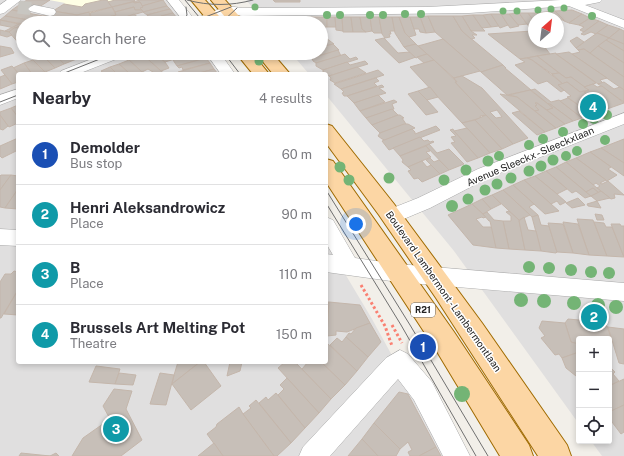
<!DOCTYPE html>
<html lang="en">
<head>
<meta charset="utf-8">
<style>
  body { margin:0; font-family:"Public Sans",sans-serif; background:#f7f7f7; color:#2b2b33 }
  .controls { position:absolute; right:12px; bottom:12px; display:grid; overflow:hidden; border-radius:4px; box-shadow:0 2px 6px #0003 }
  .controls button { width:36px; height:36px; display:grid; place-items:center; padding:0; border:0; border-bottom:1px solid #e1e1e2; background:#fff; color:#2b2b33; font:20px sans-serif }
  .compass { position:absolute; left:528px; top:12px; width:36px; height:36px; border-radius:50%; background:#fff; box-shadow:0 2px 6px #0003; rotate:28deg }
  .you { position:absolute; left:356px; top:224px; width:14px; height:14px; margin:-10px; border:3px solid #fff; border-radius:50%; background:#1a73e8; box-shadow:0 0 0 6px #1a73e833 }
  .badge { display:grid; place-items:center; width:26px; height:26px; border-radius:50%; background:#2563eb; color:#fff; font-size:13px; font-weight:700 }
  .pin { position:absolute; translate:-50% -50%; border:2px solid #fff; box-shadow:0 1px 4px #0006 }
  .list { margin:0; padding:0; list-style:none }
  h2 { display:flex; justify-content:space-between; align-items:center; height:52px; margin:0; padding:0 16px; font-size:17px }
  h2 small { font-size:13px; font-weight:400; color:#7c7c81 }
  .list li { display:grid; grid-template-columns:26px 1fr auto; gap:12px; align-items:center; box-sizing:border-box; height:60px; padding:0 16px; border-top:1px solid #e1e1e2 }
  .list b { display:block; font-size:15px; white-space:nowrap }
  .list p { margin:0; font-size:13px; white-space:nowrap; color:#7c7c81 }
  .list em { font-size:13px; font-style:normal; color:#7c7c81 }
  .icon { flex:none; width:22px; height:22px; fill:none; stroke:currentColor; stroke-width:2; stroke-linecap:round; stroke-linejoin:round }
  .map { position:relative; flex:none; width:624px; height:456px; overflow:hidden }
  .search { position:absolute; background:#fff; box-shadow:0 2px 6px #0003; left:16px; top:16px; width:312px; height:44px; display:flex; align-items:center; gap:10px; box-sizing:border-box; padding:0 14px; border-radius:22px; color:#7c7c81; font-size:15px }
  .panel { position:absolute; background:#fff; box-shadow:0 2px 6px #0003; left:16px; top:72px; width:312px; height:292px; border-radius:4px }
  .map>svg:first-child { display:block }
  .residential { fill:#e0dfdf; fill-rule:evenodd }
  .education { fill:#ffffe5 }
  .building { fill:#c7bfb8; stroke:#c4b6ab; fill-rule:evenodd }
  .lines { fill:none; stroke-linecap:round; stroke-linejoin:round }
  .minor-tunnel { stroke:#c8c6c1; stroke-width:13; stroke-dasharray:13 6; stroke-linecap:butt }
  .minor-casing { stroke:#a9a9a9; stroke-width:1 }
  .major-casing { stroke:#a06b00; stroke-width:2 }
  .path { stroke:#fa8072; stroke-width:3; stroke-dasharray:2.5 2.5; stroke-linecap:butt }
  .minor { fill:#fff; fill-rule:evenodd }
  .major { fill:#fcd6a4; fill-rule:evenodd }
  .tram { stroke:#707070; stroke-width:1 }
  .tree { fill:#74b475 }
  .labels { text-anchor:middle; stroke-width:3; stroke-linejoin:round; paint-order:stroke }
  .shield { fill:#fff; stroke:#646464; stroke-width:1 }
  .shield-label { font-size:9px; font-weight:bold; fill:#222 }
  .street-label { font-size:10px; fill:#222; stroke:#fff }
</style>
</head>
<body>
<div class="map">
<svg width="624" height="456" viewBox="0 0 624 456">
  <rect width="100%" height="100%" fill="#f2efe9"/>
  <g class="residential">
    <path d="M0,0h167l17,23h-161v30h182l15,21h-202v288h308v-120l46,77 75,137h-447z"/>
    <path d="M246,0h378v456h-22l-11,-15h18v-102h-30v85l-125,-173 -128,-156v-21h-17l-18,-21h30v-30h-55zM534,18h24v24h-24z"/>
  </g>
  <path class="education" d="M49,0h66l-7,2 8,13 -24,6 -3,-9 -12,3 -24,-4 12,-8z"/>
  <g class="building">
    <path d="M27,0h23l-14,9 -17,-4z"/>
    <path d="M103,0h4l5,7 -35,8 -24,-4 11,-7 18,3 3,-3z"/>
    <path d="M115,0h19l1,1 -23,6 -4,-5z"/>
    <path d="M140,0h23l-21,6 -2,-4 -5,1 -2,-1z"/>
    <path d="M163,0l4,6 -24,6 -3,-4 3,-1 -1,-1z"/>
    <path d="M273,0h27v2h-25z"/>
    <path d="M133,2l2,1 5,-1 3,5 -3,1 2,2h-7l-1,-3 -19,5 -3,-5z"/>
    <path d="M19,5l17,3 -7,5 -17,-3z"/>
    <path d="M167,6l3,3 -23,6 -4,-3z"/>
    <path d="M112,7l4,8 -24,6 -2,-8z"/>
    <path d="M134,7l1,3h7l1,2 -28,8 -2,-4 3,-1 -1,-3z"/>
    <path d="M170,9l3,4 -21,6 -5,-4z"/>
    <path d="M12,10l31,6 2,5 -5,1 -35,-6z"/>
    <path d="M572,10l10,4 -13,9 -5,-2 -9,-10z"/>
    <path d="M53,11l24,4 12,-3 3,11h-46l-3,-7z"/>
    <path d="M555,11l9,9h-6v-2h-7l-5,-6z"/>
    <path d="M546,12l5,6h-10l-4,-5z"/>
    <path d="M173,13l4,5 -1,3 -7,2h-12l-3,-2 8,-4 -1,-1z"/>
    <path d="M519,13l8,11 -9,1 -9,-11z"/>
    <path d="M519,13h9l6,8v6l-4,1z"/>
    <path d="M528,13h9l4,5h-7v3z"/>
    <path d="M134,14l7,6 4,3h-12l-7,-6z"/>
    <path d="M491,14l8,12 -8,1 -8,-12z"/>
    <path d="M491,14h10l7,11 -8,3z"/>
    <path d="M501,14h8l10,12 -9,2z"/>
    <path d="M582,14l8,4 -11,7 -10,-2z"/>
    <path d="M473,15l9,13 3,3h-14l-9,-15z"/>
    <path d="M473,15h10l8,12 -9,1z"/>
    <path d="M5,16l35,6 -17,1v1l-23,-4z"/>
    <path d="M113,16l2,4 -11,3h-12v-2z"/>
    <path d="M428,16l7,16 -9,1 -6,-16z"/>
    <path d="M428,16h25l9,15 41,34 -22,7 -46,-40z"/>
    <path d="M453,16h9l9,15 6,4h-5l3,3 -4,1 -9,-8z"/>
    <path d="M149,17l5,4 3,2h-12l-4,-3z"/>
    <path d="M279,17h34v5l-37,1 -2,-2 2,-1v-2z"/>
    <path d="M313,17h14v10h-6v-4l-8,-1z"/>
    <path d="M327,17h8l1,10h-9z"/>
    <path d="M335,17h7l1,14 -7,-1z"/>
    <path d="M342,17h9l2,15h-10z"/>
    <path d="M351,17h9l2,12 4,3h-13z"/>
    <path d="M360,17h10l2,14 -6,1 -4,-3z"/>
    <path d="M370,17h9l3,16h-8l-2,-2z"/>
    <path d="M379,17h13l3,14h-5l1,3h-2l1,3 -5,1 -3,-4z"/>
    <path d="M392,17h7l6,16 11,11 -12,3 -9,-14z"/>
    <path d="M399,17h11l6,18 -7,2 -4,-4z"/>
    <path d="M410,17h10l6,16 -6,-1 -1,-3h-5z"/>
    <path d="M590,18l9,3 -15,11 -4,-2 4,-3 -5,-2z"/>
    <path d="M0,20l19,4 -6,4 -3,-1 -10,-2z"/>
    <path d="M599,21l9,4 -12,9 -5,-2 -7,3 -3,-1z"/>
    <path d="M19,24h4v2l-9,2 -5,4 -4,-1z"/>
    <path d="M608,25l12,4 -11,9 -12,-5z"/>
    <path d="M23,26v20h-2l-12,-14 5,-4z"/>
    <path d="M620,29l4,2v13l-15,-6z"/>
    <path d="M0,30l9,2 3,3 -5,2 -7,-2z"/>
    <path d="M532,31l2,2v9h7l9,12 -30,5 -32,-25z"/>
    <path d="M597,33l12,5 -19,15 -6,-4 -6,1 -2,-2z"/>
    <path d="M577,37l7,5 -8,6 -6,-7z"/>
    <path d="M326,38l8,6 -13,3v-8z"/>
    <path d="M384,38l14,15 12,-1 6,5 -17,6 -24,-23z"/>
    <path d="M609,38l15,6v7l-18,-11z"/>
    <path d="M443,39l37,32 -26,7 -36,-32z"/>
    <path d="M606,40l18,11v12l-26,-17z"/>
    <path d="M333,44l6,6 -27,8 -6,-4 15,-1v-6z"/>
    <path d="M416,44l2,2 9,8 -11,4 -12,-11z"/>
    <path d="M0,46l11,2 3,5 -14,4z"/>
    <path d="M598,46l26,17v14l-34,-24z"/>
    <path d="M584,49l40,28v13l-52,-36 8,-2 -2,-2z"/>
    <path d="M338,50l3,6 -25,7 -3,-2 -1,-3z"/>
    <path d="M569,52l38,26 -7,2 3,3 -5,1 -42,-30z"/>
    <path d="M41,53h6l2,3 6,-2 9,10 -9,4z"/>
    <path d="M54,53h13l7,7 -10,4z"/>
    <path d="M67,53h12l4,4 -9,3z"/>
    <path d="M145,53h9l11,9 4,6 -8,3 -19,-17z"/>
    <path d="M154,53h19l5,5 -13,4z"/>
    <path d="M177,53h21l-20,5 -3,-4z"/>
    <path d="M198,53h5l3,5 -29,8 -4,-6z"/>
    <path d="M556,53v1l40,29 -12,4 -13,-10 -5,1 -29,-22z"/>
    <path d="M142,54l19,17 4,3h-14l2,-2 -5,-3 -6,3 -13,-12z"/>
    <path d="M345,54l5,5 6,-2 2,2 -35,11 -7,-4v-3z"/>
    <path d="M427,54l7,6 -10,3 -7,-6z"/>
    <path d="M43,56l12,12 -10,4 -12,-12z"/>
    <path d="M537,56l22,17 -7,1 -20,-14 -5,-2z"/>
    <path d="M206,58l4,5 -27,7 -1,-3 -3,1 -2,-2z"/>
    <path d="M527,58l5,2 25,19 6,5 -5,1 6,5 -3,2 -14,-11 -9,3 -23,-19 10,-3 -5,-3z"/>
    <path d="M33,60l12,12 -13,2 -8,-11z"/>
    <path d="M129,60l13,12 4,2h-16l-11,-10z"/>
    <path d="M434,60l23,22h-2l31,33 -6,1 1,2 -19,5 -52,-56z"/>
    <path d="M365,61l3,3 -39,12 -6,-4v-2l24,-8 3,3z"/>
    <path d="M24,63l8,11h-13l-6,-6z"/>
    <path d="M210,63l4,6 -18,5h-17l-1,-2z"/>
    <path d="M119,64l11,10h-13l-7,-7z"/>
    <path d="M503,65l3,3h-1l26,22 -24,5 -26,-23z"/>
    <path d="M12,66l7,8 -1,8 -6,2 -11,-14z"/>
    <path d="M110,67l7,7h-12l-4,-3z"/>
    <path d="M357,67l9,6 -31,10 -5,-3 1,-2 -2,-2z"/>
    <path d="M214,69l4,5h-22z"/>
    <path d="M378,70l6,5 -43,14 -7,-5z"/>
    <path d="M559,73l7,5 5,-1 18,13 -9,2 -13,-10 -4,2 -11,-10z"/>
    <path d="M5,75l7,9 -12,5v-12z"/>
    <path d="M462,76l20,12 46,50 -15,6 -58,-62h2l-3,-4zM497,110l5,7 -6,1 -6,-6z"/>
    <path d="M376,78l3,3 -5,2 3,3 -30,10h-3l-2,-3 2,-1 -3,-3z"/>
    <path d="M567,82l13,10 4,-1 23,18 -16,5 -24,-17 4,-1 -13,-11z"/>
    <path d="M604,82l10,7 6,-2 4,3v12l-26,-18z"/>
    <path d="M593,84l4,3 5,-1 22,17 -17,6 -23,-17 5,-2 -5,-3z"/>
    <path d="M382,85l2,2 -5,1 7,5 -32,10 -7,-7z"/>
    <path d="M430,87l8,10 -11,3 -9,-9z"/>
    <path d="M535,89l16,13 8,-2 23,18 -9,3 -23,-17h-2l-17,-14z"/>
    <path d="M530,90l18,14 5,4 -6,2 -10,-7h-2l2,2 -2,1 4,4 -4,1 -18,-14 -8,-2z"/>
    <path d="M418,91l9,9 11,12 -12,3 -18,-21z"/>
    <path d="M500,94l17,3 39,31 -11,4z"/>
    <path d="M378,95l7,7 -25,9 -6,-8z"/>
    <path d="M568,98l23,16 -9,4 -22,-17z"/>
    <path d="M394,100l3,2 -5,2 2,5 -28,9 -6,-7z"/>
    <path d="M535,103h2l28,21 -9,4 -21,-17 4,-1 -4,-4 2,-1z"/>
    <path d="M548,104h2l23,17 -8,3 -18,-14 6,-2z"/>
    <path d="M18,105v12l-7,-9z"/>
    <path d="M11,108l7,9v6l-9,4 -9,-12v-3z"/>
    <path d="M392,109l6,6 -26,10 -6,-7z"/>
    <path d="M519,111l26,21 -8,3 -25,-22z"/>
    <path d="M0,115l8,11 -5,4 -3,-1z"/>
    <path d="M398,115h2l4,3h-2l4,6 -26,9 -8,-8z"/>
    <path d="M486,115l27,29 -11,5 -27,-29z"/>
    <path d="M475,120l27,29 -12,4 -28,-30z"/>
    <path d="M404,124h4l7,4 -30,12 -3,-1 -4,-3 2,-3z"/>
    <path d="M436,126l4,4 -51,20 -7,-9 30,-12 3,3v2z"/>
    <path d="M467,128l23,25 -12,5 -24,-27z"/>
    <path d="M453,129l1,2 24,27 -11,4 -16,-19 4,-1 -4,-5 5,-1 -6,-6z"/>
    <path d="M420,137l4,4 4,-1 2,2 3,-1 1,1 -34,14 -7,-8z"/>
    <path d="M18,138v12l-16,8 -2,-2v-10z"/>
    <path d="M624,139v24l-23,-15z"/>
    <path d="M429,144l8,9 12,-4 15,15 -15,6 -23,-24z"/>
    <path d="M426,146l4,5 -4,1 5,5 -23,10 -6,-5 1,-2 -3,-4z"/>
    <path d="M601,148l23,15v13l-34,-24z"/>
    <path d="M590,152l21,15 -3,2 9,6 -10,6 -31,-23z"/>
    <path d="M430,158l4,4 5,-2 10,10 -9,4 -14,-14z"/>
    <path d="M576,158l30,22 -6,3 2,1 6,-3 16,14 -10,-1 1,4 -4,1 -14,-11 3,-2 -4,-3 -3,2 -27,-23z"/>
    <path d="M422,161l5,6 4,-2 9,9 -18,8 -4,-4 -4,1 -6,-8 3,-1 -3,-3z"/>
    <path d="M566,162l31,26 4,3 -2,2 -6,-5 -7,4 -30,-25z"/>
    <path d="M556,167l30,25 5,4 -6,2 -9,-7 -4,2 -26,-22z"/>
    <path d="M546,171l21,18 -10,5 -22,-18z"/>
    <path d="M1,175h10l-11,15v-14z"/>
    <path d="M11,175l7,1v13l-13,19 -5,-1v-17z"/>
    <path d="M535,176l22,18 9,8 -6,3 -3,-4 -6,3 -27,-24z"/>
    <path d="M524,180l27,24 8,7 -14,3 -32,-29z"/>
    <path d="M513,185l21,19 -5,3 9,8 -6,2 -29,-27z"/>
    <path d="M593,188l6,5 -8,3 -5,-4z"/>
    <path d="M18,189v20l-13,-1z"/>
    <path d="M503,190l27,25 -11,5 -27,-25z"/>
    <path d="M601,191l9,7 -13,3 -6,-5z"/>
    <path d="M492,195l9,9 -10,5 -9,-10z"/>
    <path d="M578,198l7,7 -13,3 -6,-5z"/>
    <path d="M482,199l9,10 -8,5 -11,-10z"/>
    <path d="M597,201l4,7 -13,-2 -1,-2z"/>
    <path d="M472,204l14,13 -3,1 -1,-1 -6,2 7,8h10l3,21 -23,-3 -25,-30z"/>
    <path d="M509,211l10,9 6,30 -16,-1 -6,-28h8v-5l-5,-4z"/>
    <path d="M487,212l7,8 9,1 6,28 -13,-1 -6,-27h-1l-6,-7z"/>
    <path d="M595,214l7,1 2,5h-7z"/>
    <path d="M538,215l3,10 8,1 8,26 -1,1 -15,-2 -9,-34z"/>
    <path d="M524,217l4,13 8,1 5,20 -16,-1 -6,-29z"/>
    <path d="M577,219l16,1 14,36 -18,-1z"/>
    <path d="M563,222l15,2 11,31 -16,-2z"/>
    <path d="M594,222l10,1 2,4h6l12,30 -17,-1z"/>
    <path d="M548,223l15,1 10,29 -16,-1z"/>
    <path d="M611,224h9l1,2h3v31z"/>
    <path d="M14,271l4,1v18l-17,28h-1v-36l5,-8h6z"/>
    <path d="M18,290v25l-14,-1z"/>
    <path d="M326,302h3l-3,34z"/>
    <path d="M329,302l31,3 10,18 -23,9 -11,-1v4l-9,1z"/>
    <path d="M568,319l11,1 5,4h4l3,-3 11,1 5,4 4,12 -32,1v5l-6,-1 -2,-1 -6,-19z"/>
    <path d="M542,321l23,2 6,19 8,2v8l-17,6 -3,-4 -4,1 -14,-17 4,-2 -6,-8z"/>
    <path d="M370,323l11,19 -13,15 -22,-20 3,-4 2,1 5,-6z"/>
    <path d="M608,327l16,2v35l-5,-1z"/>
    <path d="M346,337l22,20 -11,14 -27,-26 7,-7 5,4z"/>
    <path d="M328,344l29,27 -12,14 -24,-23h5v-16z"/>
    <path d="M579,352v23l-3,1 -10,-8 -4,-10z"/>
    <path d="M178,362h22l-28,22 2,-9z"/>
    <path d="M200,362h4l17,24 -30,24 -19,-26z"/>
    <path d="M230,362h12l-2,9 -13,5z"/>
    <path d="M285,362h10l36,37 -12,14 -41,-45z"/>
    <path d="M308,362h13l24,23 -14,14 -29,-30z"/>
    <path d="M96,366l24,3 -5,15 -26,-2z"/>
    <path d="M609,366l6,6 -2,2 6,7 -10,5z"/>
    <path d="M119,373l17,2 -3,10 -18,-1z"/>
    <path d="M160,373l14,2 -8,30 -16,-1z"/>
    <path d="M287,378l32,35 -14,15 -27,-33 6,-6 -4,-4z"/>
    <path d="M624,379v26l-15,7v-26z"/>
    <path d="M114,389l18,2 -6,18 16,31 -21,16h-49l11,-18 27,-19 -7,-13z"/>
    <path d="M399,392l9,2 28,53 -17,9h-9l-2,-4 4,-2 -4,-8 -8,7 -26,-26z"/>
    <path d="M276,393l29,35 -14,15 -32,-40 7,-6 2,3z"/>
    <path d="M256,400l35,43 -14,13h-3l-31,-42 8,-6 -2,-2z"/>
    <path d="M624,405v27l-3,2 -12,-16v-6z"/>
    <path d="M239,407l4,7 31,42h-51l-16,-22 9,-7 1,-3z"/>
    <path d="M374,423l26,26 -4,7h-18l-16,-17z"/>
    <path d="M362,439l16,17h-30z"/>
    <path d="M214,443l9,13h-25z"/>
    <path d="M436,447l5,9h-22z"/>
    <path d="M21,453l29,3 6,-3 3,3h-40z"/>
  </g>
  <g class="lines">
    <path class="minor-tunnel" d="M18,7l16,2"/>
    <defs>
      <g id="minor">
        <path d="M7,0h14l-17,13 -4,1v-9z"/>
        <path d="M167,0h12l15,19 33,-13 15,2 185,-1 134,-7h41l-2,2 -15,3 39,15v8l-55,-22 -100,7 -227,3 -12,-2 -25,9h-20z"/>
        <path d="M34,5l20,4 2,3 -2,3 -4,1 -20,-5 -2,-2 2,-2z"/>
        <path d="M107,53h19l-2,3 -46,18h-19l2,-3z"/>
        <path d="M206,53h14l15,21h-14z"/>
        <path d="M18,89v9l-18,7v-10z"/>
        <path d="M624,113v11l-134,53 -60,31 -31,13 -7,2 -7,-2 -2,-5 2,-5 33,-13 60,-29z"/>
        <path d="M326,217l7,3 22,38 43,6 226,19v18l-226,-19 -72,-10v-18l7,1 -7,-12z"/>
        <path d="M0,229l18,1v16l-18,-1z"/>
        <path d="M400,350l8,4 24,28 38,74h-27l-29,-56 -16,-21 -68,77h-31l4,-9 83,-89z"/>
      </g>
      <g id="major">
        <path d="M191,0h14l20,23h-15z"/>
        <path d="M211,0h14l20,23h-15z"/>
        <path d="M236,53h16l17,21h-16z"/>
        <path d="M256,53h16l18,21h-17z"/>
        <path d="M326,124l6,2 62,78 88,119 85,122 4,11h-33l-102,-158 -57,-83 -53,-72z"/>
        <path d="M326,159l7,2 121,171 75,113 4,11h-33l-64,-106 -110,-168z"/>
      </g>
    </defs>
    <use href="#minor" class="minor-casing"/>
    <use href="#major" class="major-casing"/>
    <g class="path">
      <path d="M361,285l24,41 7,20"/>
      <path d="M392,325l10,18"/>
    </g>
    <use href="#minor" class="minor"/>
    <use href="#major" class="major"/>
    <g class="tram">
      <path d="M185,0l19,23"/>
      <path d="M187,0c22,6 44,6 66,0"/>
      <path d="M182,23l5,-8 -1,-8"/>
      <path d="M190,23l41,-16"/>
      <path d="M221,23l16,-15"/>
      <path d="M224,53l16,21"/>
      <path d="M62,74l53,-21"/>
      <path d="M0,102l18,-7"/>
      <path d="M326,190l84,135 78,131"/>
      <path d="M326,203l75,122 75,131"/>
    </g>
  </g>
  <g class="tree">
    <circle cx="255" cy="7" r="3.5"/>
    <circle cx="564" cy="8" r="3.5"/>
    <circle cx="551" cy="9" r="3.5"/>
    <circle cx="538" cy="10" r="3.5"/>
    <circle cx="503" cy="11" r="3.5"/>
    <circle cx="517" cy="11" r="3.5"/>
    <circle cx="405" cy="14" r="4"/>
    <circle cx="421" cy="14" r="4"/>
    <circle cx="327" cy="15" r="4"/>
    <circle cx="340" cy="15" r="4"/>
    <circle cx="370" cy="15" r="4"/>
    <circle cx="383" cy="15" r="4"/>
    <circle cx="592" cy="16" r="4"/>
    <circle cx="259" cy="61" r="4.5"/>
    <circle cx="607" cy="115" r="5"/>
    <circle cx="594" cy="119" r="5"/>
    <circle cx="583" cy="124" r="5"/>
    <circle cx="563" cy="132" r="5"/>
    <circle cx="543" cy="139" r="5"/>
    <circle cx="605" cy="140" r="5"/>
    <circle cx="529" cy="145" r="5"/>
    <circle cx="577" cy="151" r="5"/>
    <circle cx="499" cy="156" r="5"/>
    <circle cx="566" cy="156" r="5"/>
    <circle cx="553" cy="160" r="5.5"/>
    <circle cx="488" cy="161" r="5.5"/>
    <circle cx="541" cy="166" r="5.5"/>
    <circle cx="340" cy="167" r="5.5"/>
    <circle cx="466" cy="170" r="5.5"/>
    <circle cx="529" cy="171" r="5.5"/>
    <circle cx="389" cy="178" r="5.5"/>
    <circle cx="511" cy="178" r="5.5"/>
    <circle cx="349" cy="180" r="5.5"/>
    <circle cx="444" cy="180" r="5.5"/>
    <circle cx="497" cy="184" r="5.5"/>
    <circle cx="485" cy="190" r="5.5"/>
    <circle cx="468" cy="199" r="5.5"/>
    <circle cx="452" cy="206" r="6"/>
    <circle cx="529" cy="267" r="6"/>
    <circle cx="549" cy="268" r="6"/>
    <circle cx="571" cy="270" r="6"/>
    <circle cx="591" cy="272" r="6"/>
    <circle cx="609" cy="273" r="6"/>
    <circle cx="521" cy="300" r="7"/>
    <circle cx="544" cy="301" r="7"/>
    <circle cx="574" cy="303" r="7"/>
    <circle cx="598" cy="305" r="7"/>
    <circle cx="616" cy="307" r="7"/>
    <circle cx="462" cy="394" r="8"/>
  </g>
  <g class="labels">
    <rect class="shield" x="411" y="303" width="24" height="14" rx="3"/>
    <g class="shield-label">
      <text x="423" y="313">R21</text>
    </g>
    <g class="street-label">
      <text transform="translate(530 156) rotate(-23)" y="4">Avenue Sleeckx - Sleeckxlaan</text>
      <text transform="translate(444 291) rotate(55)" y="4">Boulevard Lambermont - Lambermontlaan</text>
    </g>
  </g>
</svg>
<div class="controls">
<button>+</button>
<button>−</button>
<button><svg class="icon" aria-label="locate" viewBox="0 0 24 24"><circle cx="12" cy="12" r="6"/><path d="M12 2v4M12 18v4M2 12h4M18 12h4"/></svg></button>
</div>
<svg class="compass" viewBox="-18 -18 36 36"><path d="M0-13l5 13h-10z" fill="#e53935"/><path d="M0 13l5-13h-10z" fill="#7c7c81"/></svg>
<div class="you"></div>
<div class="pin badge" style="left:423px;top:347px;background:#1a4fb4">1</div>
<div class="pin badge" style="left:594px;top:317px;background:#0f9aa8">2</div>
<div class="pin badge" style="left:116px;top:429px;background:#0f9aa8">3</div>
<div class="pin badge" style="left:593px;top:107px;background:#0f9aa8">4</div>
<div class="search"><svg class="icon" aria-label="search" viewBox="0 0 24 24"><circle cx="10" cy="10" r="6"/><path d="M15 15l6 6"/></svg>Search here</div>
<section class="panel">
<h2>Nearby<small>4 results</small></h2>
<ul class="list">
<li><span class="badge" style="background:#1a4fb4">1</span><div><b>Demolder</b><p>Bus stop</p></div><em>60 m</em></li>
<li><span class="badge" style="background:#0f9aa8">2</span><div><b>Henri Aleksandrowicz</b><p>Place</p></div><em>90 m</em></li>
<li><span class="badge" style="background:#0f9aa8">3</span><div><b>B</b><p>Place</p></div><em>110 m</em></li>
<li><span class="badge" style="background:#0f9aa8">4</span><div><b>Brussels Art Melting Pot</b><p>Theatre</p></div><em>150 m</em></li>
</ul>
</section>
</div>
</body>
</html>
